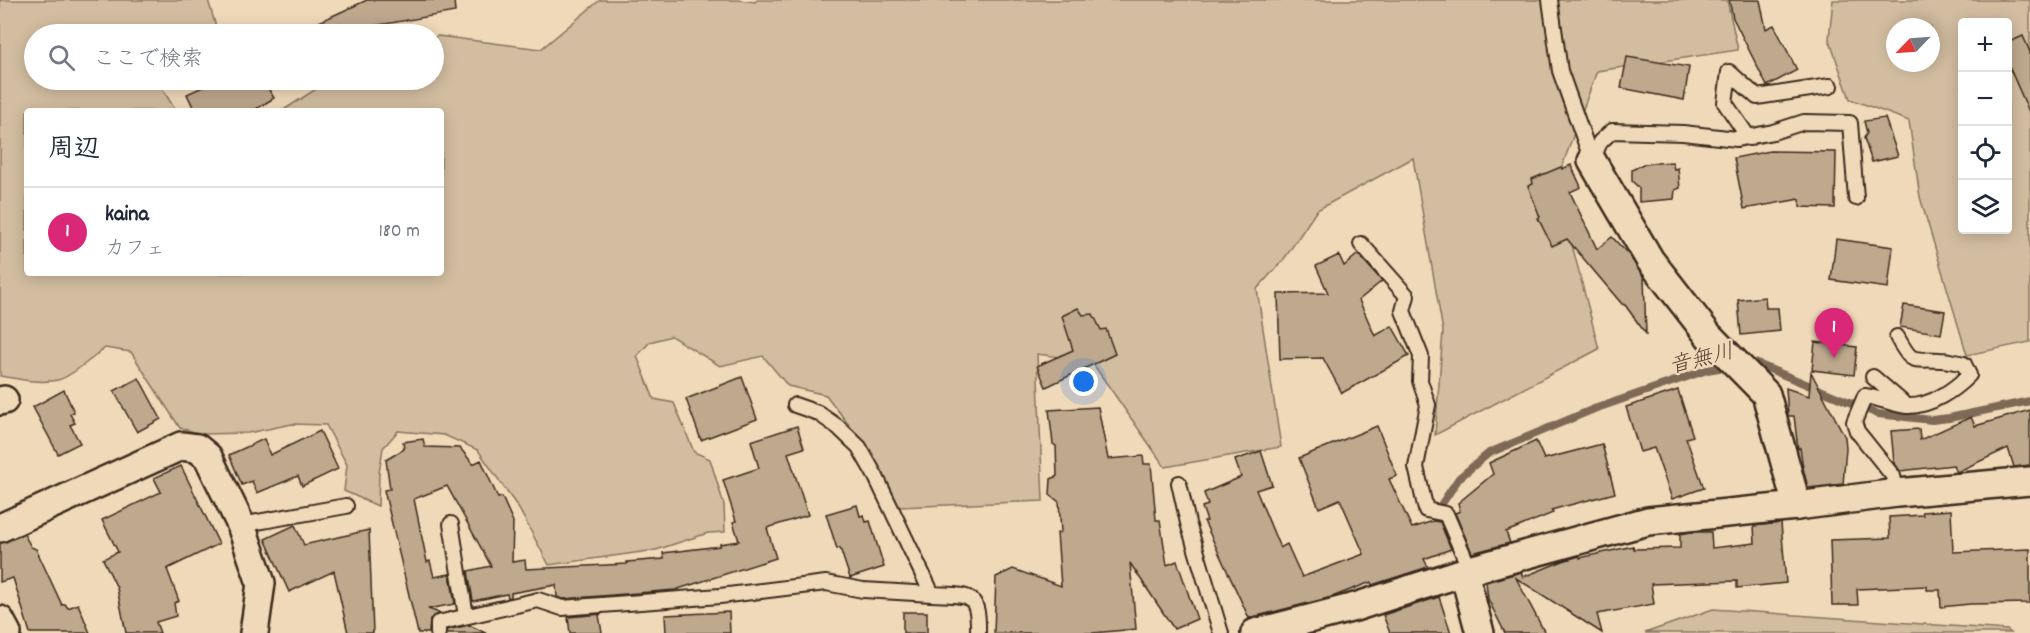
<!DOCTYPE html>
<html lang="ja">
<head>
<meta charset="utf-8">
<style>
  body { margin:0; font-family:Dekko,"Klee One",sans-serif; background:#f6f6f7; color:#1f2937 }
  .controls { position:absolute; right:18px; top:18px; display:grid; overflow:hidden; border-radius:6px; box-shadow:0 3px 15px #0003 }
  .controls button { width:54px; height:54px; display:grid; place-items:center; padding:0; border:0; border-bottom:2px solid #e0e1e3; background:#fff; color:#1f2937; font:30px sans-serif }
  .compass { position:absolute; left:1886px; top:18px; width:54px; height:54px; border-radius:50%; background:#fff; box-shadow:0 3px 15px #0003; rotate:245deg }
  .you { position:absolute; left:1084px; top:382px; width:21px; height:21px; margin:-15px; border:4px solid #fff; border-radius:50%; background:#1a73e8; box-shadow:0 0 0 9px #1a73e833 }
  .badge { display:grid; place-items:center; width:39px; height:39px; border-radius:50%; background:#db2777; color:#fff; font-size:20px; font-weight:700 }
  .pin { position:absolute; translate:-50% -50px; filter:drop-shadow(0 2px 3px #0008) }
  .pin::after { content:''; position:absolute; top:32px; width:21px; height:18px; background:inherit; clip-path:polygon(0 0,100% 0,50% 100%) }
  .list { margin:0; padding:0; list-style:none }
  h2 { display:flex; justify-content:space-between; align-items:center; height:78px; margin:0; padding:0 24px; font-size:26px }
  h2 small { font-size:20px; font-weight:400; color:#747a83 }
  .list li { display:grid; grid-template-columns:39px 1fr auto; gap:18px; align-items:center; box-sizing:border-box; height:90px; padding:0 24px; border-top:2px solid #e0e1e3 }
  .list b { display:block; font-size:22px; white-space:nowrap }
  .list p { margin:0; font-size:20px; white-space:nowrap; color:#747a83 }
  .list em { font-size:20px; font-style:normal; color:#747a83 }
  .icon { flex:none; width:33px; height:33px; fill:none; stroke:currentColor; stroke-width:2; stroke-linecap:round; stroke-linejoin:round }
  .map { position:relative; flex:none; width:2030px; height:633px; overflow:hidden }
  .search { position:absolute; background:#fff; box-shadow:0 3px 15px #0003; left:24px; top:24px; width:420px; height:66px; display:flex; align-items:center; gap:15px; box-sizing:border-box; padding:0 21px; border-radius:33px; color:#747a83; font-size:22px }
  .panel { position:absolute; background:#fff; box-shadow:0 3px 15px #0003; left:24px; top:108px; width:420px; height:168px; border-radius:6px }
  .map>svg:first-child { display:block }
  .green { fill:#d2bda0; stroke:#86745f; stroke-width:1.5; fill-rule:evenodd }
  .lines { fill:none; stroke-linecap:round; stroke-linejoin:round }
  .stream { stroke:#7d6956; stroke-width:8 }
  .building { fill:#bea88e; stroke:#3b2a1e; stroke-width:1.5 }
  .service-casing { stroke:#3b2a1e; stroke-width:18 }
  .minor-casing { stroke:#3b2a1e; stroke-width:32 }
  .service { stroke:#f0d9b9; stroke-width:14 }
  .minor { stroke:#f0d9b9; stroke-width:27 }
  .labels { text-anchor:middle; stroke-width:4.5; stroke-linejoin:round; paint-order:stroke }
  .water-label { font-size:22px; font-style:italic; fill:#564436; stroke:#f0d9b9 }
</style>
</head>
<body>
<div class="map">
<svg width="2030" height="633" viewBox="0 0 2030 633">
  <rect width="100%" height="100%" fill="#f0d9b9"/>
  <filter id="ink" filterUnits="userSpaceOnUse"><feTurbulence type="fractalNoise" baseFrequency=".0167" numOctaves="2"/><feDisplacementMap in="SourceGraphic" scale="12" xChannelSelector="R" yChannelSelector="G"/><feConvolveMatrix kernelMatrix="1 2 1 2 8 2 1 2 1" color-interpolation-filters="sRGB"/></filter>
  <g filter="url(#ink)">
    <g class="green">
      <path d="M0,0h208l9,30 -5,4h-178v46h132l-6,5 16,26h-149v162h414v-162h-159l48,-31h104v-43l4,-1 103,13 59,-49h138l17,2 2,-2h970l11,50 -141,21 -41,112 43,166 -164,86 8,-104 -30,-173 -96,52 -33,49 -27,30 24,158 -116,20 -74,-106 -54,-7 6,147 -144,6 -44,-74 -29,-38 -38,-9 -25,-30 -43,10 -49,-30 -21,6 -13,14 17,43 20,4 20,49 16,7 14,46 1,27 -17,1 -52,17 -107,15 -30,-56 -41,-59 -34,-15 -46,-4 -15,17 -4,25 -1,33 -34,-15 3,-26 -21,-40 -34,-1 -44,9 -47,1 -21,-6 -49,-76 -26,-4c-10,8 -36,30 -47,32 -18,4 -40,-1 -58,-4z"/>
      <path d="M1833,0h197v342l-63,13 -47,-158 -11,-76 -59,-22 -21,-60zM1962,22h46v208h-46zM1895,27h36v36h-36z"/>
      <path d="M1713,609l294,21 4,3h-366z"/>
    </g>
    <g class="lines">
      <g class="stream">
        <path d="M1744,364l11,-1 123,51 54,6 17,-2 81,-17"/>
        <path d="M1441,505l18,-27 30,-25 105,-44 113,-39 24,-4"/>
      </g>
    </g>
    <g class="building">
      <path d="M367,0h87l1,12 -82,14 4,8h-84z"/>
      <path d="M1729,0h31l6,29 8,-4 23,45 -30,16 -34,-68z"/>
      <path d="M2023,36l7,16v62l-23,-52v-19z"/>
      <path d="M1627,57l62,10 -5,33 -63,-12z"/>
      <path d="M218,80h45l11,18 -21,13h-58l-8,-17z"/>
      <path d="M1885,118l13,38 -26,6 -8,-24 3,-5 -3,-12z"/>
      <path d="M1770,151l66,1 -1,56 -35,-1v-8l-56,10 -10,-51z"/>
      <path d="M1672,162l2,7 4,-1 2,20 -5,2 -1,9 -35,3v-14l-7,-7v-11l11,-6z"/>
      <path d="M1571,165l10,22 -11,5 27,57 15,-12 18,19 14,22 2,56 -21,-29 -3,-1 -55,-65 -15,7 -14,-28 2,-1 -12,-31 5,-2 -1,-5 29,-12 1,2z"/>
      <path d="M1836,239l57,8 -5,41 -57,-8z"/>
      <path d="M1358,254l24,27 -23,19 16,36 17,-10 17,30 -67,37 -19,-35 -43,1 -2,-65 50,-1 -12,-27 23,-11 5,11z"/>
      <path d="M1765,297l1,11h12l2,23 -39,4 -3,-35z"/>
      <path d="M1904,305l41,6 -4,23 -41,-7z"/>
      <path d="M1078,308l5,7 10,-1 8,16 5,-1 9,25 -69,33 -9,-21 36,-16 -11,-34z"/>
      <path d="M1815,342l42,5 -3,28 -42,-5z"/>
      <path d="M1811,372l34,65 1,11 -3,36 -35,4 -5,-20 -3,-20 -2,1 -4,-33h-6l-2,-28 23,8z"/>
      <path d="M742,377l15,42 -56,21 -15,-41z"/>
      <path d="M139,378l22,41 -24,13 -23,-41z"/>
      <path d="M64,390l10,22 -4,2 5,9 -5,2 10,18 -22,11 -25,-47z"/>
      <path d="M1678,390l15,46 -7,2 18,50 -32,11 -18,-51 -14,4 -14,-45z"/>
      <path d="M1098,407l10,52 35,-3 1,8h7l5,56h4l7,45 10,-4 20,58 -23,10 -44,-66 6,66 -43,4h-99l2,-56 17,-8 48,17 -4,-53 4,-1 -2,-30 -9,-7 1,-16 6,-3 -1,-30 -3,-2 -4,-34z"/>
      <path d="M2030,410v55l-16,2 -6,-19 -51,24 -4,-7 -53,6 -6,-9 -3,-31 28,-2 1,11 51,-23 4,9z"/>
      <path d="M797,426l7,22 -16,5 20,62 -41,13 9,30 -101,32 -112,9 -6,-2 -1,-12 -45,8v4l-3,1 -1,-4 -34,7 -5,-30 23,-5 -44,-80 -33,13 13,63 3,-1 4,16 16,-3 5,30 -27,5 12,4 -10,6 -1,14h-11l-34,-143 6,-1 -4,-29 18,-11 -1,-7 20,-3 2,8 35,1 13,16 8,-4 17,38 4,-1 11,25 -1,40 13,-2 1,9 101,-5v-2l37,-3 -1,-6 57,-7v-2l19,-3 -6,-19 3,-1 -13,-41 36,-12 -8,-27z"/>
      <path d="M1377,426l20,50 -8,3 23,49 21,-7 7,1 11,27 -27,10 4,8 -56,18 -1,-3 -39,15 -83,21 -45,-97h3l-5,-14 6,-2 -4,-12 37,-16 -6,-17 26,-9 11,34 -16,5 24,58 7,-4 15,33 62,-23 -24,-55 -21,9 -20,-50z"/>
      <path d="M320,431l18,38 -36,17 -4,-10 -41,17 -5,-12 -10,4 -13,-30 35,-16 6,16z"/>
      <path d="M1536,441l8,18 58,-15 13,49 -64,17 2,3 -47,19 4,11 -38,10 -17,-40 5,-2 -2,-8 35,-29 -4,-11z"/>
      <path d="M181,466l38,78 -52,25 12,32 -5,2 2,13 -20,6 4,11h-34l-9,-45 -14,-29 15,-7 -16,-32 59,-28 -7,-14z"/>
      <path d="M857,505l3,11 4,-1 2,7 4,-1 14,46 -34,11 -10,-30 -3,1 -11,-35z"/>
      <path d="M1951,510l2,42 77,-3v54l-60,1 -29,3 -1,-17h-13v-4l-70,3 1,16h-26l-2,-65 60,-2 -1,-21 34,-2 -1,-3z"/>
      <path d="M1781,523l5,60 -49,5v-7l-86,3 3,20 -57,10 5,19 -86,-55 29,55h-40l-17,-34 -2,-17 35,-10 2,5 40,-16 16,-5 1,2 53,-12 1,3 46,-1v-14l11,-2h20l1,16 43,-5 -1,-17z"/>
      <path d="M295,525l9,20 65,-15 4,103h-25l-14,-62 -45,21 -24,-53z"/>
      <path d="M24,534l7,13 5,2 26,56 3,-1 3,4 10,-4 12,29h-60l-17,-55 -13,4v-39z"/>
      <path d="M1439,597l12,36h-61l-7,-18z"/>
      <path d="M729,612l1,21h-64l-1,-18z"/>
      <rect x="903" y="612" width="24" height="21"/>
      <path d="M602,614l-3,1 3,18h-32l-2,-16z"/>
      <path d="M469,625l17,8h-39v-3z"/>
    </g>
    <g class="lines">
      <defs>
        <g id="service">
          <path d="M1550,0l10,71 32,90"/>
          <path d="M1749,138l-24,-35 4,-31 28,25 73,-11"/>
          <path d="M1592,161l8,-19 12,-11 71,2 54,6 36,-7 31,-10 46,1 6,75"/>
          <path d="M1361,244l46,52 -4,15 18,45 -1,25 8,24 -12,62 10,43 20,4 24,56"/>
          <path d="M1897,337c16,29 14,21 43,23 8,0 16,2 24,4l5,11c-15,15 -39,32 -62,31 -11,-1 -28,-8 -42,-10l-11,26 3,9 36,45 4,17"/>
          <path d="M1873,377l29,25"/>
          <path d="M795,405l23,8 20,14 21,20 17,30 56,117c37,2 47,-3 46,39"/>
          <path d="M1179,483l9,40 33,110"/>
          <path d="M451,524l15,92"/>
          <path d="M241,525l105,-19"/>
          <path d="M438,633v-10l100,-23 24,8 158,-12 106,-13 37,7 69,4"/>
        </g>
        <g id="minor">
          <path d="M1592,161l58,99 59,76 57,58 31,112"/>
          <path d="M0,401l4,-1"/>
          <path d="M0,528l181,-82 16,2 11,9 33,68 20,58 -7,50"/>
          <path d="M1464,572l16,61"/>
          <path d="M0,620l7,13"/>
          <path d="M1255,633l100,-26 115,-37 178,-49 149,-15 100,-13 133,-12"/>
        </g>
      </defs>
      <use href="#service" class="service-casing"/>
      <use href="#minor" class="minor-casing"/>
      <use href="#service" class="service"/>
      <use href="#minor" class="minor"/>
    </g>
  </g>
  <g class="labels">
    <g class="water-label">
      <text transform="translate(1701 357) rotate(-14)" y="8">音無川</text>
    </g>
  </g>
</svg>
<div class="controls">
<button>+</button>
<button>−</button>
<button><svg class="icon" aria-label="locate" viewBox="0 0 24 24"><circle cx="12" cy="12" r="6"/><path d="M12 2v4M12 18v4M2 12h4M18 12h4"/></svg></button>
<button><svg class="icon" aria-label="layers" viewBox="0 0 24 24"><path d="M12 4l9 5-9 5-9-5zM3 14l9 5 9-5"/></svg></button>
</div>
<svg class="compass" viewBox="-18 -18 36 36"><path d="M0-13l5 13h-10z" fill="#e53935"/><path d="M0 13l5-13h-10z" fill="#747a83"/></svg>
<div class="you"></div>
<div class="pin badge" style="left:1834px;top:358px">1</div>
<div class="search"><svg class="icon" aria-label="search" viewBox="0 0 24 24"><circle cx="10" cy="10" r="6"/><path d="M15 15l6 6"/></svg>ここで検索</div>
<section class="panel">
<h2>周辺<small></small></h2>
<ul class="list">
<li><span class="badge">1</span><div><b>kaina</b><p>カフェ</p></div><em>180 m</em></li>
</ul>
</section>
</div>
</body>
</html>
